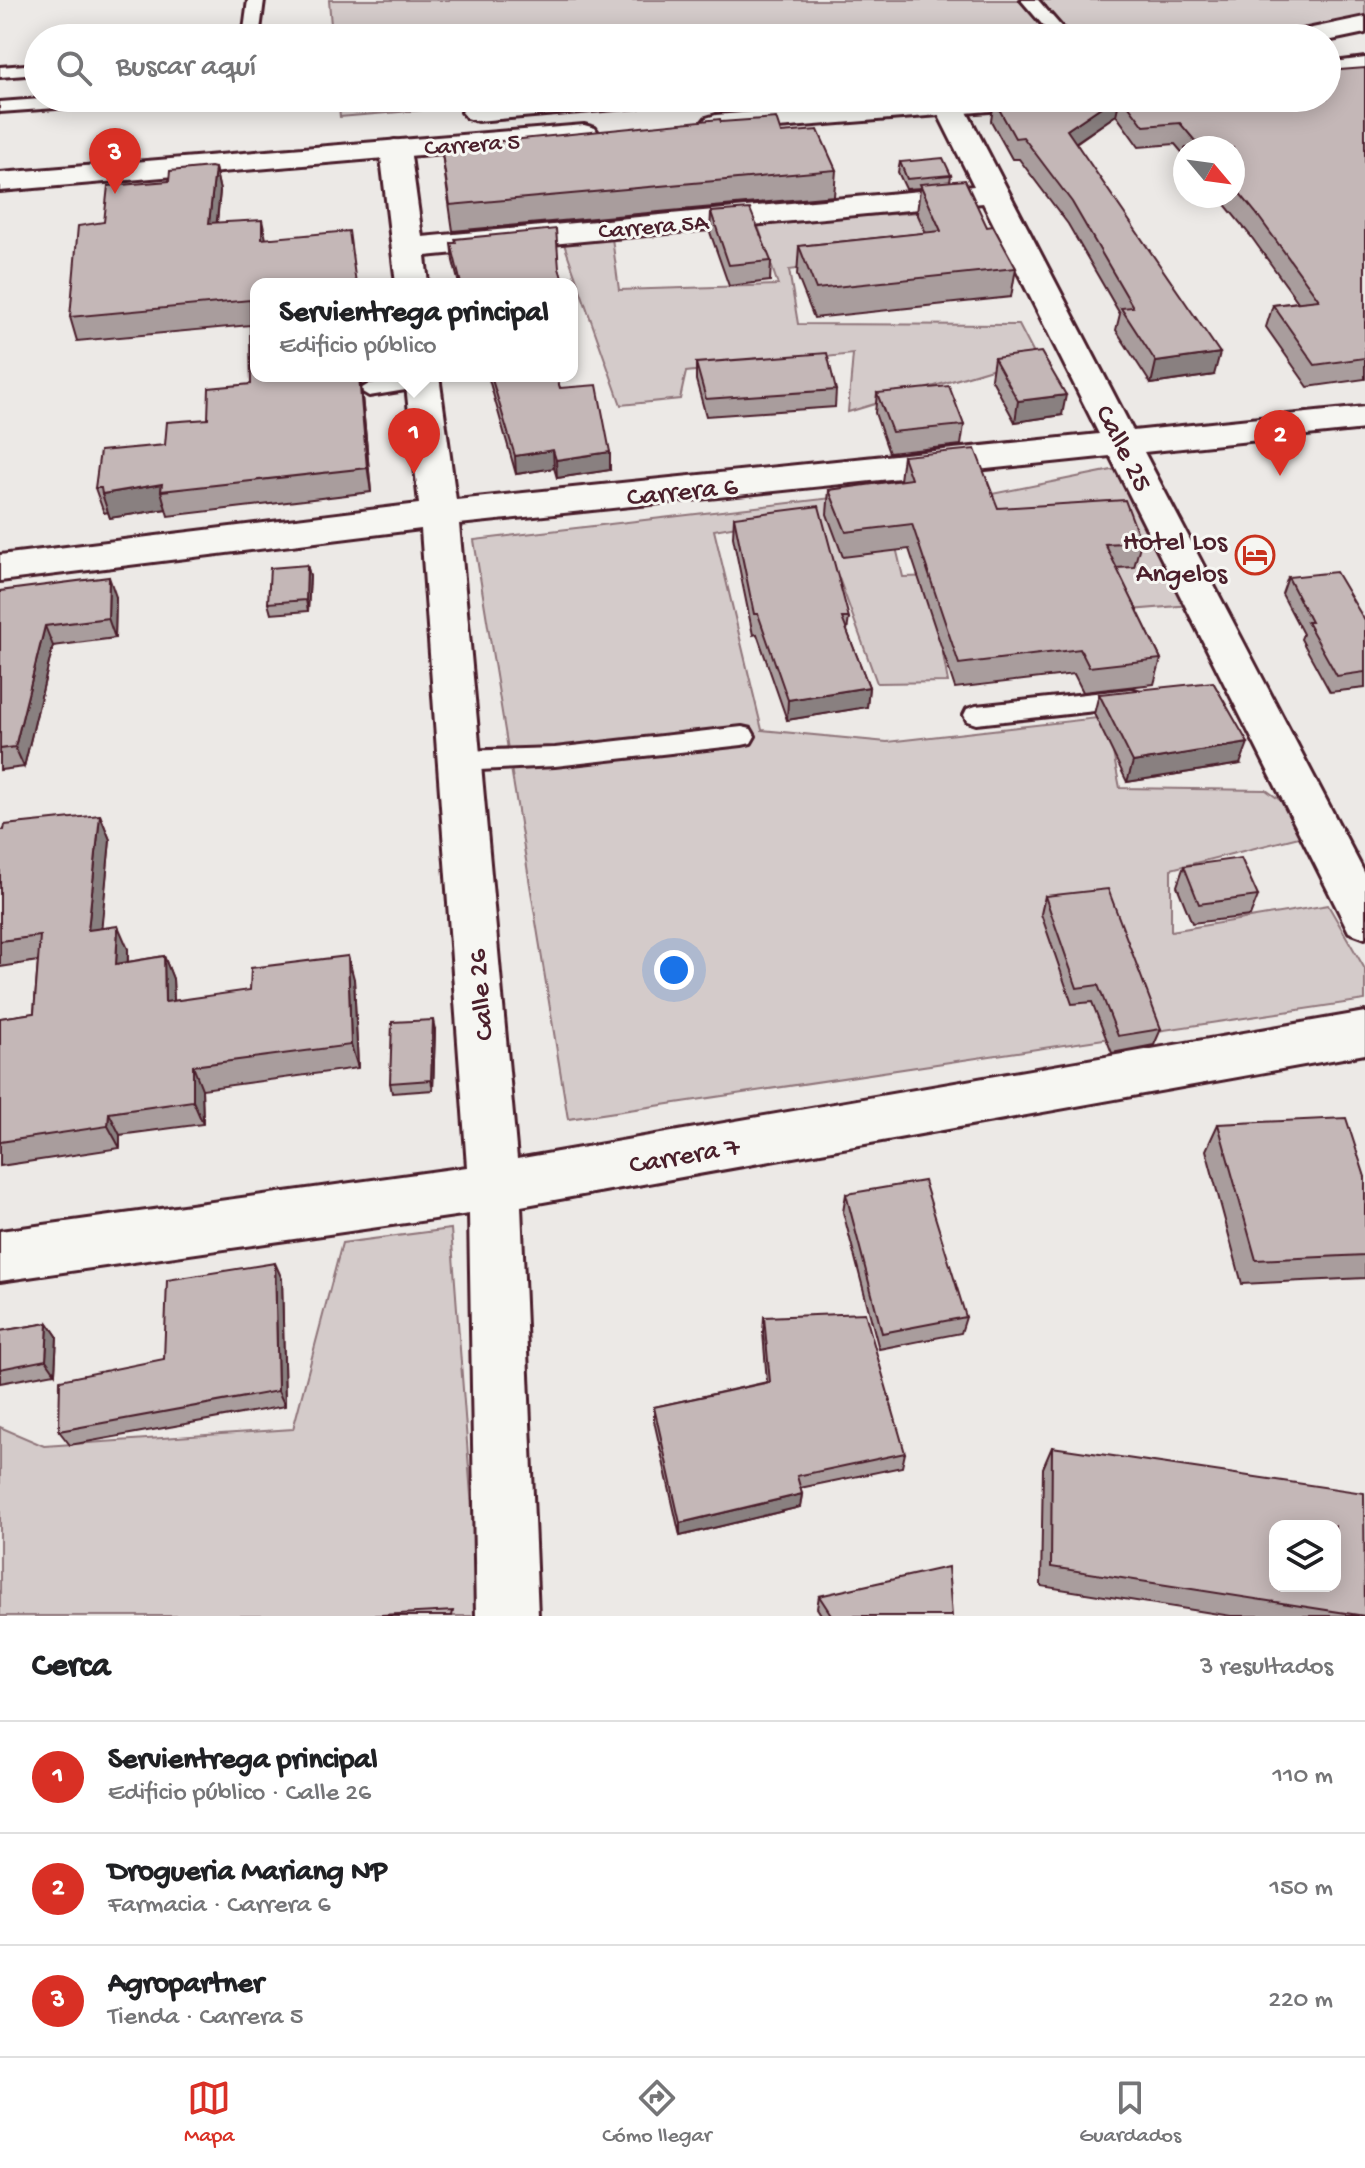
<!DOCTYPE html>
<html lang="es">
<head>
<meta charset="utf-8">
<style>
  body { margin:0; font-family:"Gochi Hand",sans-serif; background:#f2f2f2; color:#202124 }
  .controls { position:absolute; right:24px; bottom:24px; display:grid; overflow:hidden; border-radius:16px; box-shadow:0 4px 20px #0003 }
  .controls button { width:72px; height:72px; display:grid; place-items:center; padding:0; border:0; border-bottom:2px solid #e0e0e0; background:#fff; color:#202124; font:40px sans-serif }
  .compass { position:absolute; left:1173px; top:136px; width:72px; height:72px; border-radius:50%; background:#fff; box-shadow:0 4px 20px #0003; rotate:119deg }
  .you { position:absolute; left:674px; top:970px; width:28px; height:28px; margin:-20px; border:6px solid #fff; border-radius:50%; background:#1a73e8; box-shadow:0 0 0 12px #1a73e833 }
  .badge { display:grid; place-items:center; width:52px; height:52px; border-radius:50%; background:#d93025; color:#fff; font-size:26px; font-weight:700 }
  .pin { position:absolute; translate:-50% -66px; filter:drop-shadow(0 2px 4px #0008) }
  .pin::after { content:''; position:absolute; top:42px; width:28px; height:24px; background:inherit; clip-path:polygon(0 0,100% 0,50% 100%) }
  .popup { position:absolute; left:250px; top:278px; width:328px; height:104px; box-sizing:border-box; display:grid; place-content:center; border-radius:16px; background:#fff; filter:drop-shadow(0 2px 6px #0005); font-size:26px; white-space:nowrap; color:#757577 }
  .popup b { font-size:30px; color:#202124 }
  .popup::after { content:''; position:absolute; left:50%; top:100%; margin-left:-16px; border:16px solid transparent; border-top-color:#fff }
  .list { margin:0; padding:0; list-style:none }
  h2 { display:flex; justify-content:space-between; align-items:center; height:104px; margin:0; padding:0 32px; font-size:34px }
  h2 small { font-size:26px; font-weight:400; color:#757577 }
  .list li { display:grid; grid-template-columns:52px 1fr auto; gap:24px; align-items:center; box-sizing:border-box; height:112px; padding:0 32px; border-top:2px solid #e0e0e0 }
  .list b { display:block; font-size:30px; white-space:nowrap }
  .list p { margin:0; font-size:26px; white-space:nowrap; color:#757577 }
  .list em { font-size:26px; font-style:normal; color:#757577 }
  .icon { flex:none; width:44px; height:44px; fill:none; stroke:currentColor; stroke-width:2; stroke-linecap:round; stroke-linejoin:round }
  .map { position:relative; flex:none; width:1365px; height:1616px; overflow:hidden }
  .search { position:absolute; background:#fff; box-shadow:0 4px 20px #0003; left:24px; right:24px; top:24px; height:88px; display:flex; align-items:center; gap:20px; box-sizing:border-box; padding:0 28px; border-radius:44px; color:#757577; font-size:30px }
  .sheet { height:440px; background:#fff }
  nav { display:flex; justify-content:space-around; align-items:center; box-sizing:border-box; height:112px; border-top:2px solid #e0e0e0; background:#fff; font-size:22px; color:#757577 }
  nav a { display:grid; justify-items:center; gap:4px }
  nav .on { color:#d93025 }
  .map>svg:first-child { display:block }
  .green { fill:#d4cbca; stroke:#8f757a; stroke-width:2 }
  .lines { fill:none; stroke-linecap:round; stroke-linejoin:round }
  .lane-casing { stroke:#4a1f2b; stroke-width:6 }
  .street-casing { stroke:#4a1f2b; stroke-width:6 }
  .secondary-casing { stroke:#4a1f2b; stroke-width:6 }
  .lane { fill:#f6f6f2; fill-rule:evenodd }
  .street { fill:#f6f6f2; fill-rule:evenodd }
  .secondary { fill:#f6f6f2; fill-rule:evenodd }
  .wall { fill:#a99d9d; stroke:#4a1f2b; stroke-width:2 }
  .shaded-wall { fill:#898080; stroke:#4a1f2b; stroke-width:2 }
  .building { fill:#c4b7b7; stroke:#4a1f2b; stroke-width:2; fill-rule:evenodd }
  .labels { text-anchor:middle; stroke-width:6; stroke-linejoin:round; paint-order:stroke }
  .far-street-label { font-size:24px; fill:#4a1f2b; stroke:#f6f6f2 }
  .street-label { font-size:28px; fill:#4a1f2b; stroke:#f6f6f2 }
  .poi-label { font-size:28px; fill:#4a1f2b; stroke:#f6f6f2; text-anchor:end }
</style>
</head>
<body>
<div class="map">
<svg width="1365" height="1616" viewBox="0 0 1365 1616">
  <rect width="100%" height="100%" fill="#ece9e6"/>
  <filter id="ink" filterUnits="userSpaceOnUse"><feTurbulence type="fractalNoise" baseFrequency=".0125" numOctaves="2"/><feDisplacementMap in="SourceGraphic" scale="16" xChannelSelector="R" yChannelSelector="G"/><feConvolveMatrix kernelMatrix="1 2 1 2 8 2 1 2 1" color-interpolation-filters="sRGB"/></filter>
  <g filter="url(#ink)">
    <g class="green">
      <path d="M329,0h1036v19l-66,14 -56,5h-911z"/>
      <path d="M338,98h228l-226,19z"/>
      <path d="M953,210l24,35 -188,25 9,54 221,1 16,31 -187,56 5,-58 -167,18 -6,27 -59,6 -57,-161 48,-6 7,52 159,-5 -21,-62z"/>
      <path d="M1127,467l63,138 -252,21 10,56 -71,1 -62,-171 -101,18 48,200 125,12 219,-25 14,71 146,2 57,41 -152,38v62l157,-26 37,64v31l-797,119 -94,-579 409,-48 20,85 117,-3 -28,-80z"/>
      <path d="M451,1229l29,387h-480v-189l44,19 249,-17 49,-186z"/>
    </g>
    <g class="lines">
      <defs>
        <g id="lane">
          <path d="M248,0h16l-5,38h-16z"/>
          <path d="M1021,0h17l33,38h-17z"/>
          <path d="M38,64v10l-38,3v-10z"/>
          <path d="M54,98h81l-9,5 -126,9v-10z"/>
          <path d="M421,376l9,2 3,4 -3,4 -61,10 -10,-6 10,-6z"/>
          <path d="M1132,689l9,3 3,6 -3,6 -9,3 -156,17 -9,-3 -3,-6 3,-6 9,-3z"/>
          <path d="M742,727l9,2 4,7 -4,7 -9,2 -187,21 -96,5 -9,-3 -4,-7 4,-7 9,-3 96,-3z"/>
        </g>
        <path id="street" d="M952,98l7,2 5,6 169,325 232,-24v22l-221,23 221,422v64l-16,-6 -239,-476 -651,68 58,635 848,-147v42l-844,152 17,410h-62l-7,-402 -469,67v-50l467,-64 -46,-638 -421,52v-26l419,-51 -14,-128h34l17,124 643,-66 -116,-231 -558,53 3,28h-32l-16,-135 4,-6 11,-3 11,3 4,6 12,88 552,-51 -40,-80 5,-6z"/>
        <g id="secondary">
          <path d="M1365,17v16l-38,8v-3h-38l4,-6z"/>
          <path d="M1365,58v16l-38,7v-18z"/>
          <path d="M537,98h115l-4,6 -10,3 -161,14 -10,-3 -5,-6 5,-6z"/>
          <path d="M930,98h123l-4,6 -10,3 -323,26 -10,-3 -5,-6 5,-6 10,-3z"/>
          <path d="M584,125l11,3 4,6 -4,6 -595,51v-18z"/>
        </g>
      </defs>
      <use href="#lane" class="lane-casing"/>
      <use href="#street" class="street-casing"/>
      <use href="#secondary" class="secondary-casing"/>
      <use href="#lane" class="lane"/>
      <use href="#street" class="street"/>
      <use href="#secondary" class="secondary"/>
    </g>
    <g class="wall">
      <path d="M1365,68v311l-57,8 -42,-60 7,-22 25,-3 -48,-67 -32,-39h15v-48h-48v8l-10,-12 -36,3 -23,-32 -40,28 138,232 -63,9 -35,-54 4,-16 -52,-90 -49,-65h-7l-21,-38 3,-21 18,-2h315z"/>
      <path d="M721,122l60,11 55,37 -2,26 -381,35 -12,-84z"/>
      <path d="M900,162l51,13 -1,7 37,45 29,41 -5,29 -197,21 -17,-43 2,-29 127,-13 -9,-20 3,-25 -14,1 -8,-17z"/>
      <path d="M215,168l5,23 -3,32 49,16 87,16 -97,29 106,101 -1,1 10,106 -203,24 -2,-7 -56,9 -2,-6 -4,1 -9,-25 113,-69 43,-35 -1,-59 -173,16 -7,-24 34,-95 65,-41z"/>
      <path d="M711,212l60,49 -1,20 -41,5 -19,-54z"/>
      <path d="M451,243l108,25 5,16h-105l-6,-23z"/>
      <path d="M994,358l68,57 -47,7 -24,-44z"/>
      <path d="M696,363l140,27 -1,17 -129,9 -10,-36z"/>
      <path d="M488,376h68l4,12 50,82 -53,8 -3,-10 -38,6z"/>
      <path d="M877,393l87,32 -3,20 -72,8 -14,-40z"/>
      <path d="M903,456l95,52 143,34 -7,25 -18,1 45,91 -7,25 -71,8 -9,-18 -119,14 -46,-139 -66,8 -16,-43 2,-24 71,-10z"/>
      <path d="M734,517l115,101 -2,13 22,56 -2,20 -80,13 -30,-86 -4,1 -20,-98z"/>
      <path d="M307,565l3,11 -2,35 -37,3 -3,-11z"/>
      <path d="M1288,577l77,44v67l-35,4 -29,-53 2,-5 -21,-40z"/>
      <path d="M0,591l116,6 -1,41 -62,8 -29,121 -24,3z"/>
      <path d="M1099,694l141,70 -113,18 -33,-68z"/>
      <path d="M100,815l10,25 -9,88 27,21v13l36,-6 9,23 1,22 180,-22 4,89 -156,21 1,35 -83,11v13l-120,18v-148l34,-5 4,-52 -38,6v-137z"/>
      <path d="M1184,866l74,30 -8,20 -58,7 -15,-37z"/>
      <path d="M1045,896l116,133 -7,16 -42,8 -20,-51 -20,2 -31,-90z"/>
      <path d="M435,1030l-2,60 -41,3 -2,-10z"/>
      <path d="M1218,1124l147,53v101l-123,6 -36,-134z"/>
      <path d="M846,1194l120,123 -5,16 -82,16 -36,-137z"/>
      <path d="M282,1279l3,127 -215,39 -11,-14z"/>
      <path d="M764,1317l141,136 -3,14 -102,21 2,6 -2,13 -120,29 -26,-115v-14l113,-25 -4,-50z"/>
      <path d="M48,1323l9,13 -2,37 -55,10v-52z"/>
      <path d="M1052,1447l313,169h-134l-190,-30 2,-118z"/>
      <path d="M819,1596l133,20h-130l-5,-8z"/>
    </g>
    <g class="shaded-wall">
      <path d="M1114,98h6l-4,17 -53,36 4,-21z"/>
      <path d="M215,168l5,23 -6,56 -5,-24z"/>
      <path d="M262,220l5,24 -5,-5z"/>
      <path d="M1220,353l-6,22 -63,9 5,-22z"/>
      <path d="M354,376h7v10l10,106z"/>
      <path d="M1066,395l-4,20 -47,7 3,-21z"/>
      <path d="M553,450l1,18 -38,6 -1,-18z"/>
      <path d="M610,452v18l-53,8 -1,-18z"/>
      <path d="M162,484l-1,7 5,18 -56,9 -8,-24z"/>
      <path d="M307,565l3,11 -2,35 -2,-11z"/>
      <path d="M109,577l7,20 -1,41 -7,-20z"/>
      <path d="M45,626l8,20 -29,121 -9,-20z"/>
      <path d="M869,687l-2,20 -80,13 1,-20z"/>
      <path d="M1248,743l-8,21 -113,18 6,-20z"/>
      <path d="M100,815l10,25 -11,113 -11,-23z"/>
      <path d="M118,926l10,23 -1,38 -11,-23z"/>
      <path d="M164,956l9,23 2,46 -10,-23z"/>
      <path d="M348,956l6,23 4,89 -7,-23z"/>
      <path d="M433,1020l2,10 -2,60 -2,-10z"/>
      <path d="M193,1066l9,23 1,35 -10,-23z"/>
      <path d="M109,1113l11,22v13l-12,-22z"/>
      <path d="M275,1263l7,16 3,127 -7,-15z"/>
      <path d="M48,1323l9,13 -2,37 -9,-13z"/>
      <path d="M802,1494l-2,13 -120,29v-13z"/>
    </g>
    <g class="building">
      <path d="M1365,68v290l-50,7 -42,-60 46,-5 -63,-87 -23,-28v-37h-32l-21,-25 -36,3 -21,-28h204v-27z"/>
      <path d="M1012,98h102l-47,32 153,223 -64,9 -35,-54 12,-1 -61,-105 -49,-65 -8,1 -21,-38z"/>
      <path d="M776,118l5,15 37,-3 18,40 -386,35 -9,-58 279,-28 1,3z"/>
      <path d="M943,158l8,17 -44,4 -7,-17z"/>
      <path d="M211,167l4,1 -6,55 53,-3v19l87,-8 7,53h-100v92h103l8,92 -206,23 1,-7 -60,10 -1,-6h-6l5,-37 65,-6 2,-23 41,-3 1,-31 42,-4 -1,-84 -180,17 8,-91 26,-4 4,-36 61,-5 1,-10z"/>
      <path d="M965,180l22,47 6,-1 23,42 -200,21 -17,-43 142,-15 -21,-47z"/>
      <path d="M750,209l21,52 -42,4 -18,-53z"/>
      <path d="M556,229l3,39 5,16h-103l-10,-41h5l-1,-4z"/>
      <path d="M1041,352l25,43 -48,6 -24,-43z"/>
      <path d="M827,353l9,37 -130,9 -10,-36z"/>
      <path d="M491,376h65l4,12 37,-3 13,67 -54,8 -3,-10 -38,6z"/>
      <path d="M949,386l15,39 -72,7 -15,-39z"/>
      <path d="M975,449l23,59 127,-8 16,42 -36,2 56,115 -72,8 -9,-18 -121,15 -47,-140 -66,8 -17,-42 82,-11 -8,-23z"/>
      <path d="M819,506l30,112h-7l27,69 -81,13 -30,-86h-4l-20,-97z"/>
      <path d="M307,565l-1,35 -38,3 2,-35z"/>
      <path d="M1336,572l29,49v51l-28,4 -30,-54h4l-23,-45z"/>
      <path d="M109,577l-1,41 -63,8 -30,121 -15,2v-158z"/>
      <path d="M1213,682l35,61 -115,19 -34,-68z"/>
      <path d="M100,815l-12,115 30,-4 -2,38 48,-8 1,46 85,-12 1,-22 97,-12 3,89 -158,21v35l-84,12 -1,13 -108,16v-124l34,-5 6,-77 -40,5v-111h4l1,-5z"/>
      <path d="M1241,858l17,38 -59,8 -15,-38z"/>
      <path d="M1108,889l53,140 -43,7 -20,-51 -21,3 -32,-92z"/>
      <path d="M433,1020l-2,60 -41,3 2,-61z"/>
      <path d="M1346,1118l19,59v78l-109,5 -38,-136z"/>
      <path d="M924,1181l42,136 -84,16 -36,-139z"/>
      <path d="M275,1263l3,128 -219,40 1,-51 104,-21 3,-79z"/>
      <path d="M865,1313l40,140 -108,23 5,18 -122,29 -26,-116 116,-25 -6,-65z"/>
      <path d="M48,1323l-2,37 -46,9v-38z"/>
      <path d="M1052,1447l312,46 1,123 -314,-49zM1275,1526h60v60h-60z"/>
      <path d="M948,1567l4,49h-120l-13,-20z"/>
      <path d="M453,1611l-1,5h-90z"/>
    </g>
  </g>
  <defs>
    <symbol id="hotel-ring" viewBox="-11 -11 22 22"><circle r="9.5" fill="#f6f6f2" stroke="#c8321e" stroke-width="1.5"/><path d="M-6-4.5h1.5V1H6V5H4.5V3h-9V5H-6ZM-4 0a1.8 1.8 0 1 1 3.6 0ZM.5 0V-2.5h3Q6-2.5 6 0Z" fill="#c8321e"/></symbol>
  </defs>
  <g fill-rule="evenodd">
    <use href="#hotel-ring" x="1233" y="533" width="44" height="44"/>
  </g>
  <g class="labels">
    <g class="far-street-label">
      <text transform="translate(472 143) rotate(-4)" y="8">Carrera 5</text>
      <text transform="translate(653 225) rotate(-5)" y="8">Carrera 5A</text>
    </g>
    <g class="street-label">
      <text transform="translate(1126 447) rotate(63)" y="10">Calle 25</text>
      <text transform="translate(682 489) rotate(-6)" y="10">Carrera 6</text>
      <text transform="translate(478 995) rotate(-95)" y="10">Calle 26</text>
      <text transform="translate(684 1153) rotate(-10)" y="10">Carrera 7</text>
    </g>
    <g class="poi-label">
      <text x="1227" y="549">Hotel Los<tspan x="1227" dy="32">Angelos</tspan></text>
    </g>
  </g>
</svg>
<div class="controls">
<button><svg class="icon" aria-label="layers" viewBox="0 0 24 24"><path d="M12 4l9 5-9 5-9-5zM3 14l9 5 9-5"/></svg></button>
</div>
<svg class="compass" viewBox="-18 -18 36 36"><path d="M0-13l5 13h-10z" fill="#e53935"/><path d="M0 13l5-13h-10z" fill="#757577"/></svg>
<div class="you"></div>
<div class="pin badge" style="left:414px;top:474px">1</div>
<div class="popup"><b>Servientrega principal</b>Edificio público</div>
<div class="pin badge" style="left:1280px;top:476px">2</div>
<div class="pin badge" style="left:115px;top:194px">3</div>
<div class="search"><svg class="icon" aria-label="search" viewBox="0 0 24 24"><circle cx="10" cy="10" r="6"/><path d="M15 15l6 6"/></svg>Buscar aquí</div>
</div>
<section class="sheet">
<h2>Cerca<small>3 resultados</small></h2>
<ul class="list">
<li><span class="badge">1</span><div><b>Servientrega principal</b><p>Edificio público · Calle 26</p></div><em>110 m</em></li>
<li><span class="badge">2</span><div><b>Drogueria Mariang NP</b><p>Farmacia · Carrera 6</p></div><em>150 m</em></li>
<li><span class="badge">3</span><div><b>Agropartner</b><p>Tienda · Carrera 5</p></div><em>220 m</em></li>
</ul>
</section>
<nav>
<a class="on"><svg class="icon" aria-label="map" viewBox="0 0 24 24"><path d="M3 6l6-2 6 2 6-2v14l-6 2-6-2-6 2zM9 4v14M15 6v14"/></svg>Mapa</a>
<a><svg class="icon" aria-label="directions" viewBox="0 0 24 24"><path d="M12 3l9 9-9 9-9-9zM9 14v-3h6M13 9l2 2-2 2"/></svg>Cómo llegar</a>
<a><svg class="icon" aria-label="saved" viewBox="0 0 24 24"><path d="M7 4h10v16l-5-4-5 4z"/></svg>Guardados</a>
</nav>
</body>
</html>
